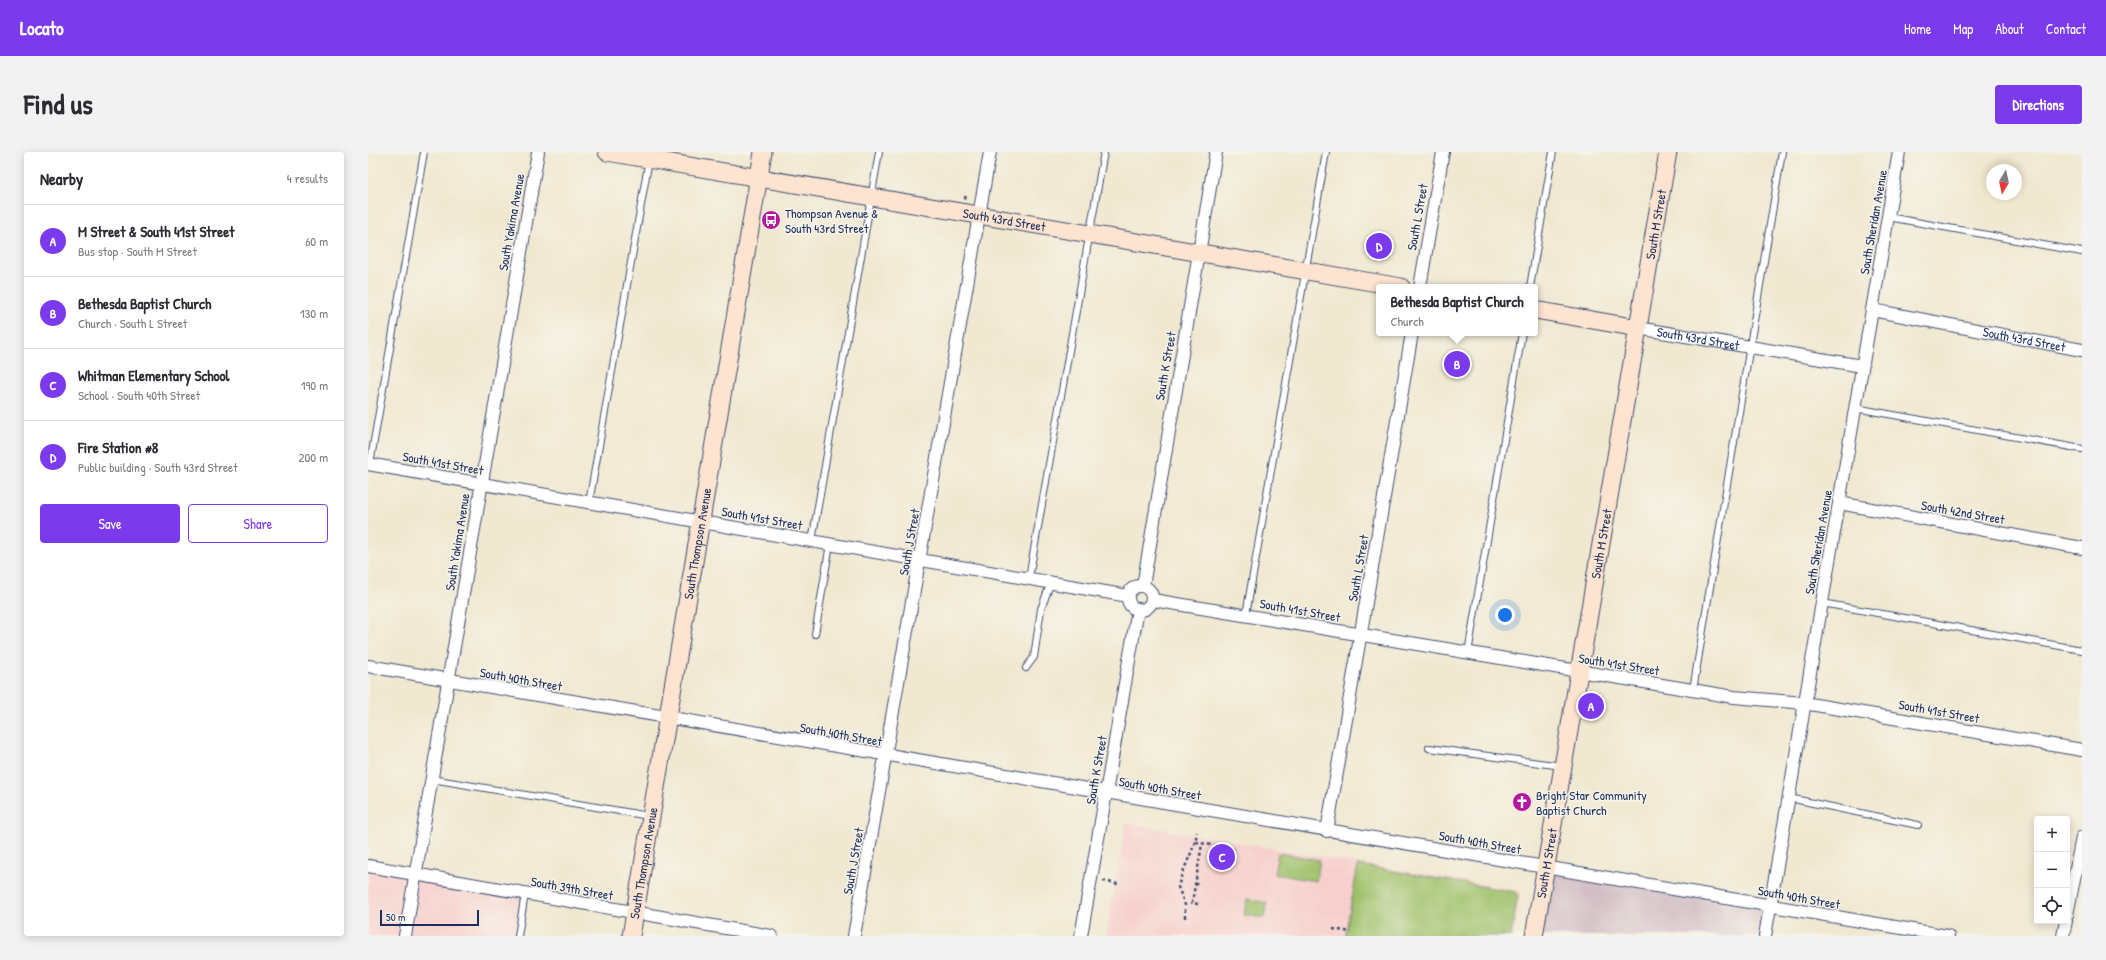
<!DOCTYPE html>
<html lang="en">
<head>
<meta charset="utf-8">
<style>
  body { margin:0; font-family:"Patrick Hand",sans-serif; background:#f2f2f3; color:#2b2b33 }
  .controls { position:absolute; right:12px; bottom:12px; display:grid; overflow:hidden; border-radius:4px; box-shadow:0 2px 10px #0003 }
  .controls button { width:36px; height:36px; display:grid; place-items:center; padding:0; border:0; border-bottom:1px solid #e1e1e2; background:#fff; color:#2b2b33; font:20px sans-serif }
  .compass { position:absolute; left:1618px; top:12px; width:36px; height:36px; border-radius:50%; background:#fff; box-shadow:0 2px 10px #0003; rotate:189deg }
  .scale { position:absolute; left:12px; bottom:10px; width:99px; box-sizing:border-box; padding-left:4px; border:2px solid #1b2f5e; border-top:0; font-size:11px; line-height:14px; white-space:nowrap; color:#1b2f5e; -webkit-text-stroke:3px #f7f3e8; paint-order:stroke }
  .you { position:absolute; left:1137px; top:463px; width:14px; height:14px; margin:-10px; border:3px solid #fff; border-radius:50%; background:#1a73e8; box-shadow:0 0 0 6px #1a73e833 }
  .badge { display:grid; place-items:center; width:26px; height:26px; border-radius:50%; background:#7c3aed; color:#fff; font-size:13px; font-weight:700 }
  .pin { position:absolute; translate:-50% -50%; border:2px solid #fff; box-shadow:0 1px 4px #0006 }
  .popup { position:absolute; left:1008px; top:132px; width:162px; height:52px; box-sizing:border-box; display:grid; place-content:center; border-radius:4px; background:#fff; filter:drop-shadow(0 1px 3px #0005); font-size:13px; white-space:nowrap; color:#7c7c81 }
  .popup b { font-size:15px; color:#2b2b33 }
  .popup::after { content:''; position:absolute; left:50%; top:100%; margin-left:-8px; border:8px solid transparent; border-top-color:#fff }
  .list { margin:0; padding:0; list-style:none }
  h2 { display:flex; justify-content:space-between; align-items:center; height:52px; margin:0; padding:0 16px; font-size:17px }
  h2 small { font-size:13px; font-weight:400; color:#7c7c81 }
  .list li { display:grid; grid-template-columns:26px 1fr auto; gap:12px; align-items:center; box-sizing:border-box; height:72px; padding:0 16px; border-top:1px solid #e1e1e2 }
  .list b { display:block; font-size:15px; white-space:nowrap }
  .list p { margin:0; font-size:13px; white-space:nowrap; color:#7c7c81 }
  .list em { font-size:13px; font-style:normal; color:#7c7c81 }
  .actions { display:flex; gap:8px; padding:12px 16px }
  .actions a { flex:1; padding:9px 0; border:1px solid #7c3aed; border-radius:4px; text-align:center; font-size:14px; color:#7c3aed }
  .actions .main { background:#7c3aed; color:#fff }
  .icon { flex:none; width:22px; height:22px; fill:none; stroke:currentColor; stroke-width:2; stroke-linecap:round; stroke-linejoin:round }
  .map { position:relative; flex:none; width:1714px; height:784px; overflow:hidden; border-radius:4px }
  header { display:flex; align-items:center; gap:24px; box-sizing:border-box; height:56px; padding:0 20px; background:#7c3aed; color:#fff }
  header strong { font-size:19px }
  nav { display:flex; gap:22px; margin-inline-start:auto; font-size:14px }
  .intro { display:flex; align-items:center; justify-content:space-between; box-sizing:border-box; height:96px; padding:0 24px }
  h1 { margin:0; font-size:28px }
  .button { padding:10px 18px; border-radius:4px; background:#7c3aed; color:#fff; font-size:14px; font-weight:700 }
  main { display:flex; gap:24px; padding:0 24px }
  aside { flex:1; background:#fff; border-radius:4px; box-shadow:0 2px 10px #0003 }
  .map>svg:first-child { display:block }
  .built { fill:#f7d0ce }
  .industrial { fill:#d2bec4 }
  .green { fill:#9fc16a; stroke:#5d7864 }
  .lines { fill:none; stroke-linecap:round; stroke-linejoin:round }
  .lane-casing { stroke:#3b4b6f; stroke-width:8 }
  .street-casing { stroke:#3b4b6f; stroke-width:14 }
  .secondary-casing { stroke:#3b4b6f; stroke-width:19 }
  .path { stroke:#3b4b6f; stroke-width:2.5; stroke-dasharray:3 3; stroke-linecap:butt }
  .lane { stroke:#fff; stroke-width:6 }
  .street { stroke:#fff; stroke-width:12 }
  .secondary { stroke:#fde4d1; stroke-width:17 }
  .labels { text-anchor:middle; stroke-width:3; stroke-linejoin:round; paint-order:stroke }
  .poi-label { font-size:13px; fill:#1b2f5e; stroke:#f7f3e8; text-anchor:start }
  .street-label { font-size:13px; fill:#1b2f5e; stroke:#f7f3e8 }
</style>
</head>
<body>
<header>
<strong>Locato</strong>
<nav><a>Home</a><a>Map</a><a>About</a><a>Contact</a></nav>
</header>
<div class="intro"><h1>Find us</h1><a class="button">Directions</a></div>
<main>
<aside>
<h2>Nearby<small>4 results</small></h2>
<ul class="list">
<li><span class="badge">A</span><div><b>M Street &amp; South 41st Street</b><p>Bus stop · South M Street</p></div><em>60 m</em></li>
<li><span class="badge">B</span><div><b>Bethesda Baptist Church</b><p>Church · South L Street</p></div><em>130 m</em></li>
<li><span class="badge">C</span><div><b>Whitman Elementary School</b><p>School · South 40th Street</p></div><em>190 m</em></li>
<li><span class="badge">D</span><div><b>Fire Station #8</b><p>Public building · South 43rd Street</p></div><em>200 m</em></li>
</ul>
<div class="actions"><a class="main">Save</a><a>Share</a></div>
</aside>
<div class="map">
<svg width="1714" height="784" viewBox="0 0 1714 784">
  <rect width="100%" height="100%" fill="#f7f3e8"/>
  <filter id="ink" filterUnits="userSpaceOnUse"><feTurbulence type="fractalNoise" baseFrequency=".025" numOctaves="2"/><feDisplacementMap in="SourceGraphic" scale="8" xChannelSelector="R" yChannelSelector="G"/><feConvolveMatrix kernelMatrix="1 2 1 2 8 2 1 2 1" color-interpolation-filters="sRGB"/></filter>
  <filter id="wash" filterUnits="userSpaceOnUse"><feTurbulence type="fractalNoise" baseFrequency=".012" numOctaves="4" result="noise"/><feDisplacementMap in="SourceGraphic" scale="16" xChannelSelector="R" yChannelSelector="G"/><feGaussianBlur stdDeviation="0.9" result="paint"/><feColorMatrix in="noise" values="0 0 0 0 0 0 0 0 0 0 0 0 0 0 0 0 0 1.4 0 .05"/><feComposite in="paint" operator="in"/></filter>
  <g filter="url(#wash)">
    <rect width="100%" height="100%" fill="#f0e8d0"/>
    <g class="built">
      <path d="M758,671l395,68 -8,45h-407z"/>
      <path d="M0,715l157,27 -7,42h-150z"/>
    </g>
    <path class="industrial" d="M1179,716l224,38 -6,30h-231z"/>
    <g class="green">
      <path d="M910,701l42,7 -4,21 -42,-7z"/>
      <path d="M990,713l157,27 3,3 -7,41h-166z"/>
      <path d="M879,747l20,4 -3,15 -20,-3z"/>
    </g>
  </g>
  <g filter="url(#ink)">
    <g class="lines">
      <defs>
        <g id="lane">
          <path d="M1520,65l194,35"/>
          <path d="M1162,135l23,-135"/>
          <path d="M1487,256l227,41"/>
          <path d="M2,312l54,-312"/>
          <path d="M221,351l60,-344"/>
          <path d="M444,389l67,-389"/>
          <path d="M661,426l75,-426"/>
          <path d="M1454,451l260,47"/>
          <path d="M878,463l80,-463"/>
          <path d="M447,482l15,-90"/>
          <path d="M1100,501l54,-320"/>
          <path d="M658,516l8,-11 7,-48 10,-27"/>
          <path d="M1325,538l89,-538"/>
          <path d="M1061,596l133,18"/>
          <path d="M64,627l217,37"/>
          <path d="M1421,646l129,27"/>
          <path d="M150,784l7,-42"/>
        </g>
        <g id="street">
          <path d="M1052,135l23,-135"/>
          <path id="s1" d="M1504,158l210,40"/>
          <path id="s2" d="M1270,176l224,38"/>
          <path d="M0,312l760,132"/>
          <path d="M1471,351l243,45"/>
          <circle cx="772" cy="446" r="12"/>
          <path d="M775,434l73,-434"/>
          <path d="M785,448l581,97 70,6 278,47"/>
          <path d="M0,514l1580,270"/>
          <path d="M959,679l85,-498"/>
          <path d="M0,714l403,70"/>
          <path d="M1699,763l15,-78"/>
          <path d="M37,784l133,-784"/>
          <path d="M486,784l136,-784"/>
          <path d="M713,784l57,-327"/>
          <path d="M1397,784l134,-784"/>
          <path d="M1695,784l3,-15"/>
        </g>
        <g id="secondary">
          <path id="s3" d="M239,0l794,135"/>
          <path d="M1167,158l103,18"/>
          <path id="s4" d="M263,784l132,-784"/>
          <path id="s5" d="M1166,784l134,-784"/>
        </g>
      </defs>
      <use href="#lane" class="lane-casing"/>
      <use href="#street" class="street-casing"/>
      <use href="#secondary" class="secondary-casing"/>
      <g class="path">
        <path d="M597,47l1,-5"/>
        <path d="M828,690l41,8"/>
        <path d="M735,729l15,3"/>
        <path d="M827,732l6,1"/>
        <path d="M830,752l-6,-1 10,-59"/>
        <path d="M817,766v-13l-7,-18c5,-20 16,-35 19,-55"/>
        <path d="M965,777l18,3"/>
      </g>
      <use href="#lane" class="lane"/>
      <use href="#street" class="street"/>
      <use href="#secondary" class="secondary"/>
    </g>
  </g>
  <defs>
    <symbol id="bus-disc" viewBox="-11 -11 22 22"><circle r="9.5" fill="#b5179e" stroke="#f7f3e8"/><path d="M-5-6H5V4H4V6H2V4H-2V6H-4V4H-5ZM-3.5-4V0h7V-4ZM-3.5 1.2v1.5H-2V1.2ZM2 1.2v1.5H3.5V1.2Z" fill="#fff"/></symbol>
    <symbol id="church-disc" viewBox="-11 -11 22 22"><circle r="9.5" fill="#b5179e" stroke="#f7f3e8"/><path d="M-1.2-6h2.4v3.5h3.3v2.4h-3.3V6h-2.4V-.1h-3.3v-2.4h3.3Z" fill="#fff"/></symbol>
  </defs>
  <g fill-rule="evenodd">
    <use href="#bus-disc" x="392" y="57" width="22" height="22"/>
    <use href="#church-disc" x="1143" y="639" width="22" height="22"/>
  </g>
  <g class="labels">
    <g class="poi-label">
      <text x="417" y="66">Thompson Avenue &amp;<tspan x="417" dy="15">South 43rd Street</tspan></text>
      <text x="1168" y="648">Bright Star Community<tspan x="1168" dy="15">Baptist Church</tspan></text>
    </g>
    <g class="street-label">
      <text transform="translate(1049 65) rotate(-80)" y="5">South L Street</text>
      <text dy="5" stroke="none"><textPath href="#s3" startOffset="403">South 43rd Street</textPath></text>
      <text transform="translate(143 70) rotate(-80)" y="5">South Yakima Avenue</text>
      <text transform="translate(1505 70) rotate(-80)" y="5">South Sheridan Avenue</text>
      <text dy="5" stroke="none"><textPath href="#s5" startOffset="722">South M Street</textPath></text>
      <text dy="5" stroke="none"><textPath href="#s2" startOffset="61">South 43rd Street</textPath></text>
      <text dy="5" stroke="none"><textPath href="#s1" startOffset="155">South 43rd Street</textPath></text>
      <text transform="translate(797 214) rotate(-80)" y="5">South K Street</text>
      <text transform="translate(75 311) rotate(10)" y="5">South 41st Street</text>
      <text transform="translate(1595 360) rotate(10)" y="5">South 42nd Street</text>
      <text transform="translate(394 366) rotate(10)" y="5">South 41st Street</text>
      <text transform="translate(89 390) rotate(-81)" y="5">South Yakima Avenue</text>
      <text transform="translate(541 390) rotate(-80)" y="5">South J Street</text>
      <text transform="translate(1450 390) rotate(-80)" y="5">South Sheridan Avenue</text>
      <text dy="5" stroke="none"><textPath href="#s4" startOffset="398">South Thompson Avenue</textPath></text>
      <text dy="5" stroke="none"><textPath href="#s5" startOffset="398">South M Street</textPath></text>
      <text transform="translate(990 416) rotate(-80)" y="5">South L Street</text>
      <text transform="translate(932 458) rotate(10)" y="5">South 41st Street</text>
      <text transform="translate(1251 512) rotate(9)" y="5">South 41st Street</text>
      <text transform="translate(153 527) rotate(10)" y="5">South 40th Street</text>
      <text transform="translate(1571 559) rotate(10)" y="5">South 41st Street</text>
      <text transform="translate(473 582) rotate(10)" y="5">South 40th Street</text>
      <text transform="translate(728 618) rotate(-80)" y="5">South K Street</text>
      <text transform="translate(792 636) rotate(10)" y="5">South 40th Street</text>
      <text transform="translate(1112 690) rotate(10)" y="5">South 40th Street</text>
      <text transform="translate(485 709) rotate(-80)" y="5">South J Street</text>
      <text dy="5" stroke="none"><textPath href="#s4" startOffset="74">South Thompson Avenue</textPath></text>
      <text dy="5" stroke="none"><textPath href="#s5" startOffset="74">South M Street</textPath></text>
      <text transform="translate(204 736) rotate(10)" y="5">South 39th Street</text>
      <text transform="translate(1431 745) rotate(10)" y="5">South 40th Street</text>
    </g>
  </g>
</svg>
<div class="controls">
<button>+</button>
<button>−</button>
<button><svg class="icon" aria-label="locate" viewBox="0 0 24 24"><circle cx="12" cy="12" r="6"/><path d="M12 2v4M12 18v4M2 12h4M18 12h4"/></svg></button>
</div>
<svg class="compass" viewBox="-18 -18 36 36"><path d="M0-13l5 13h-10z" fill="#e53935"/><path d="M0 13l5-13h-10z" fill="#7c7c81"/></svg>
<div class="scale">50 m</div>
<div class="you"></div>
<div class="pin badge" style="left:1223px;top:554px">A</div>
<div class="pin badge" style="left:1089px;top:212px">B</div>
<div class="popup"><b>Bethesda Baptist Church</b>Church</div>
<div class="pin badge" style="left:854px;top:705px">C</div>
<div class="pin badge" style="left:1011px;top:94px">D</div>
</div>
</main>
</body>
</html>
